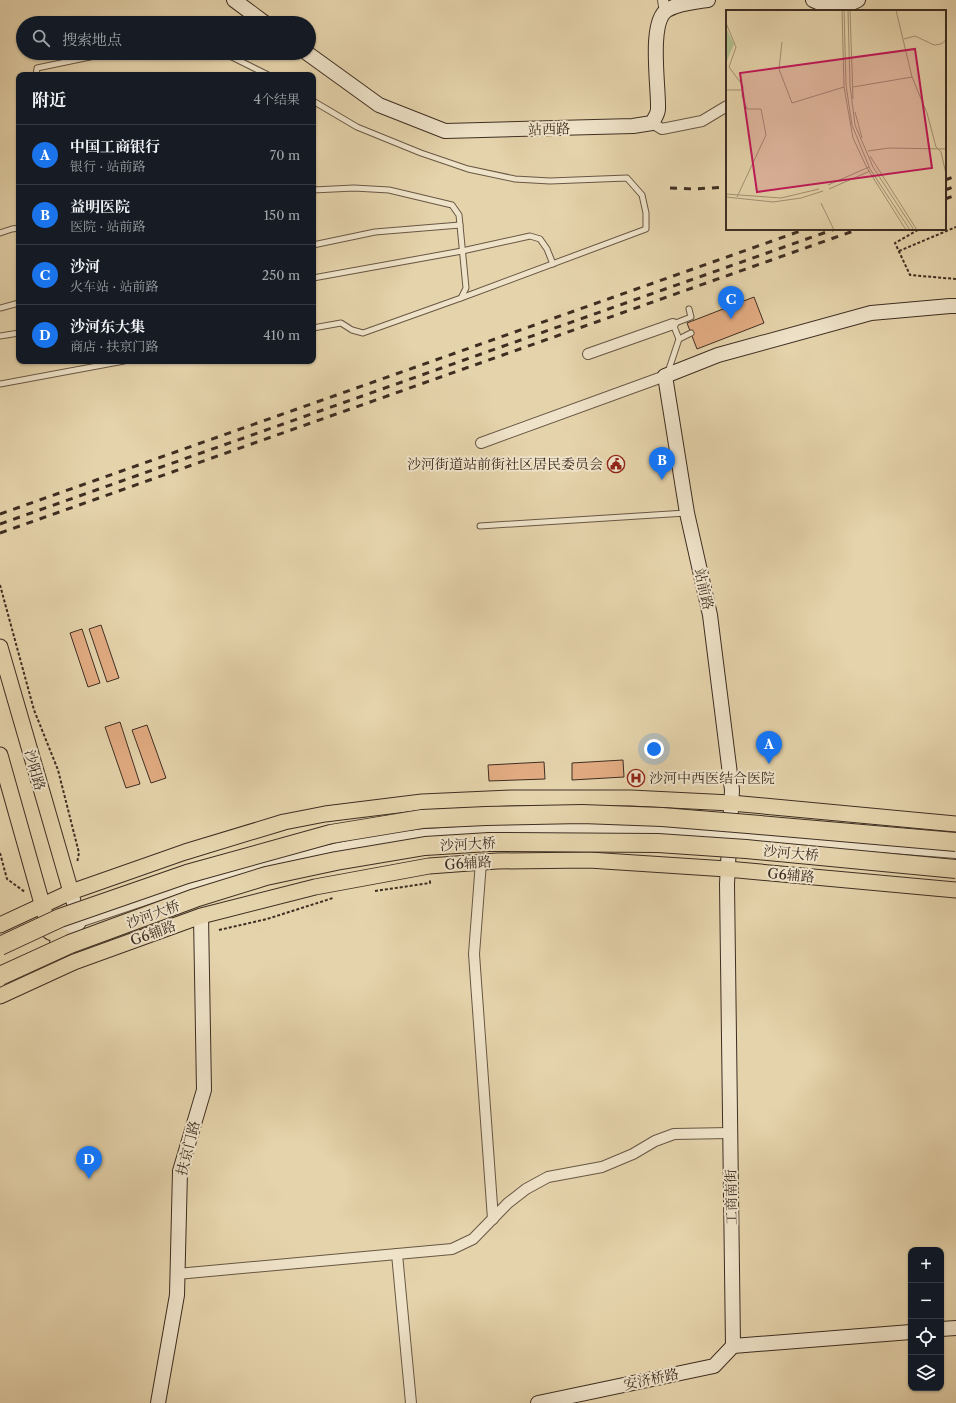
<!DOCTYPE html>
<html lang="zh">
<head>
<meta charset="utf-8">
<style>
  body { margin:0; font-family:"Libre Caslon Text","Noto Serif SC",serif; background:#20242c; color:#f1f3f6 }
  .controls { position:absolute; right:12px; bottom:12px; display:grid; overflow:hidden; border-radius:8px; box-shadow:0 1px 3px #0004 }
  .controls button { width:36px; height:36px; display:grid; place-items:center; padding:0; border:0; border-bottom:1px solid #363941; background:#171b24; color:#f1f3f6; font:20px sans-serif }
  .you { position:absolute; left:654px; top:749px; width:14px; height:14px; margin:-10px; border:3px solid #fff; border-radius:50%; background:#1a73e8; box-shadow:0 0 0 6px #1a73e833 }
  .badge { display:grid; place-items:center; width:26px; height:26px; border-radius:50%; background:#1a73e8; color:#fff; font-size:13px; font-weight:700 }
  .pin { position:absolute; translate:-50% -33px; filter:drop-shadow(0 1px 2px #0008) }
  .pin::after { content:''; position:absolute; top:21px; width:14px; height:12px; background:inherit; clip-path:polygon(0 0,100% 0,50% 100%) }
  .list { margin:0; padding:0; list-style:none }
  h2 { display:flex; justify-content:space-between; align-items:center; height:52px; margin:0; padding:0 16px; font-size:17px }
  h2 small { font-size:13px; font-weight:400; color:#9ea1a6 }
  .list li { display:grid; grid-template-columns:26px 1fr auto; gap:12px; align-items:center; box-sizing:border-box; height:60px; padding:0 16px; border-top:1px solid #363941 }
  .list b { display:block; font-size:15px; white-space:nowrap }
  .list p { margin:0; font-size:13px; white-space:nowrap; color:#9ea1a6 }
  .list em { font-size:13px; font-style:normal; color:#9ea1a6 }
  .icon { flex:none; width:22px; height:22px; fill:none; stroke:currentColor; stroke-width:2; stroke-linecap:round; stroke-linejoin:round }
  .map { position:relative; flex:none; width:956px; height:1403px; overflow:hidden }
  .search { position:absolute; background:#171b24; box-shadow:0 1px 3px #0004; left:16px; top:16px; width:300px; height:44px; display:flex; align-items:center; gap:10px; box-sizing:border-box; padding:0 14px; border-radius:22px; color:#9ea1a6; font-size:15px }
  .panel { position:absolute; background:#171b24; box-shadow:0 1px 3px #0004; left:16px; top:72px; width:300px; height:292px; border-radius:8px }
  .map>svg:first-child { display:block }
  .building { fill:#e3ac83; stroke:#3e2e22 }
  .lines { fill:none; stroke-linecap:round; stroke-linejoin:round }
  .lane-casing { stroke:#685744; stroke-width:7 }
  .street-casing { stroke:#685744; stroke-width:12 }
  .secondary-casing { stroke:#3e2e22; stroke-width:16 }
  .primary-casing { stroke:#3e2e22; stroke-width:17 }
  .path { stroke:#3e2e22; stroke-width:2; stroke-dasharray:3 2; stroke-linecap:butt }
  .lane { stroke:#eee2c8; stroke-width:5 }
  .street { stroke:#eee2c8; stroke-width:10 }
  .secondary { stroke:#eee2c8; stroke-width:14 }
  .primary { stroke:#e5d3ab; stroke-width:15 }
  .rail { stroke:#3e2e22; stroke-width:3; stroke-dasharray:7 7; stroke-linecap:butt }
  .highway-bridge-casing { stroke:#3e2e22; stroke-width:20; stroke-linecap:butt }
  .highway-bridge { stroke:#e5d3ab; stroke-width:18 }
  .labels { text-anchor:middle; stroke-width:4; stroke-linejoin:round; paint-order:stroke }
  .street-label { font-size:14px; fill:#3e2e22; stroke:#eee2c8 }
  .poi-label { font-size:14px; fill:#3e2e22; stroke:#eee2c8; text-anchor:end }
  .inset-road { fill:none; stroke:#a29174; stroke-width:1 }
  .view { fill:#c2185b; fill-opacity:0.15; stroke:#c2185b; stroke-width:2 }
  .inset-edge { fill:none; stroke:#3e2e22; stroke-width:2 }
</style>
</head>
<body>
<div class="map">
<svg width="956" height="1403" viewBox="0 0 956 1403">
  <rect width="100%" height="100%" fill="#e5d3ab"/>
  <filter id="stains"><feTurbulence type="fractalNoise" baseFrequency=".005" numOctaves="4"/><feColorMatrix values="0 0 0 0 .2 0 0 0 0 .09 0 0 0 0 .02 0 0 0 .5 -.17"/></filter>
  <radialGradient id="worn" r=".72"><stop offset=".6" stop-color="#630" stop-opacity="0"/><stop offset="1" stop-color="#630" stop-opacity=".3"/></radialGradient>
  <g class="building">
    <path d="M754,297l10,26 -67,26 -10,-26z"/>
    <path d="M101,625l18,53 -12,4 -18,-53z"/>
    <path d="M82,629l18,54 -12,4 -18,-54z"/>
    <path d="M120,722l20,62 -14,4 -21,-61z"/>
    <path d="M147,725l19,53 -15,5 -19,-53z"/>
    <path d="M623,760l1,17 -52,3v-17z"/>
    <path d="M544,762l1,17 -56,2 -1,-16z"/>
  </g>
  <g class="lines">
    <defs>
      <g id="lane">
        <path d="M224,53l44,22"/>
        <path d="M36,75l1,-7 72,-15"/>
        <path d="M313,101l44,26 64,26 47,16 47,10 35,2 77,-3 15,17 4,18v16l-185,69"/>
        <path d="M313,190l41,-2 35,2 63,15 7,10 7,73 -5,10 -98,35 -11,-3 -11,-7 -28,5"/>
        <path d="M0,233l12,-4 7,-1"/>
        <path d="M313,245l62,-13 85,-7"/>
        <path d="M313,278l149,-27 68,-15 10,3 7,10 6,15"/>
        <path d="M0,308l19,-5"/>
        <path d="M0,336l19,-3"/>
        <path d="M679,339l-6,-15 18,-7 -2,-8"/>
        <path d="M668,372l11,-33 12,-6"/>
        <path d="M0,384l124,-23"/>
        <path d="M480,526l206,-13"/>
      </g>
      <g id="street">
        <path d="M663,0l2,12"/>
        <path d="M652,123l10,6 40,-8 25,-15"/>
        <path d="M588,354l85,-30"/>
        <path d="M481,443l184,-67"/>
        <path d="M481,862l-7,92 19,265"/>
        <path d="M49,932l141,-47 74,-21 117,-25 44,-5 97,-6h68l70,2 296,23"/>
        <path d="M397,1254l14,149"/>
        <path d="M177,1274l275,-25 21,-10 35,-36 18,-14 22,-12 54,-10 31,-13 22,-13 19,-7 56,-1"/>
      </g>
      <g id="secondary">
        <path d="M234,0l31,23"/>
        <path d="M813,0c16,8 30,8 45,0"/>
        <path d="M307,53l72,52 66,26 188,-5 19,-3c2,-4 6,-9 6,-14 1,-21 -10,-87 9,-99 12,-7 27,-8 41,-10"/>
        <path d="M57,943l9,-5 13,-16 -8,-30"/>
        <path d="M941,1329l15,-1"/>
        <path d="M911,1332l-178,14 -6,-462 5,-94 -22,-175 -23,-102 -22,-137 53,-21 153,-42 79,-7h6"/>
        <path d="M158,1403l19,-108 3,-124 24,-81 -3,-174"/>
        <path d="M538,1403l176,-37 19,-20"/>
      </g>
      <g id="primary">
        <path d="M0,647l71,245"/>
        <path d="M0,755l50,177 16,6"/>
        <path d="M0,925l71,-33 114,-40 99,-30 41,-8 97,-12 89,-4h120l100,5 225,21"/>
        <path d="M0,996l74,-34 127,-46 114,-29 114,-21 68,-5 92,-1 138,9 229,21"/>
      </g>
    </defs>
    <use href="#lane" class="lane-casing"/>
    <use href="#street" class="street-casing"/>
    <use href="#secondary" class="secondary-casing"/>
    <use href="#primary" class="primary-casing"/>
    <g class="path">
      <path d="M918,230l-23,13 15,32 46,4"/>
      <path d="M899,251l57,-24"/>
      <path d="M0,585l34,125 24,60 21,83 -2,10"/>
      <path d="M0,853l7,26 18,13"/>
      <path d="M375,891l55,-8v-3"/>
      <path d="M219,930l48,-11 66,-21"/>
    </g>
    <use href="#lane" class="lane"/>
    <use href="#street" class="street"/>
    <use href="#secondary" class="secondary"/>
    <use href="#primary" class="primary"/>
    <g class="rail">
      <path d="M945,180l11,-4"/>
      <path d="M670,188l24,1 33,-2"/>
      <path d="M945,190l11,-4"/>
      <path d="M945,199l11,-4"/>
      <path d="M0,514l806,-285"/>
      <path d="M0,524l835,-295"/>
      <path d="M0,533l859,-304"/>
    </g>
    <defs>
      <g id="highway-bridge">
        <path d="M0,946l60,-28 127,-44 144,-40 91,-15 64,-3 96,-2 80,3 86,7 208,18"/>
        <path d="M0,976l70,-32 125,-46 71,-22 70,-15 89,-15 64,-4 169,1 88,6 210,20"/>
      </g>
    </defs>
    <use href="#highway-bridge" class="highway-bridge-casing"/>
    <use href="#highway-bridge" class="highway-bridge"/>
  </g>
  <defs>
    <symbol id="civic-ring" viewBox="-11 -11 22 22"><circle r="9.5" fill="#eee2c8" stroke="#8f2418" stroke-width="1.5"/><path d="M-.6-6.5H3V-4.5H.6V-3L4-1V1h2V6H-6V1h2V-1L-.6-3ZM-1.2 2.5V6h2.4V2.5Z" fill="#8f2418"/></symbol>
    <symbol id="hospital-ring" viewBox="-11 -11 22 22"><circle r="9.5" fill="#eee2c8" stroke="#8f2418" stroke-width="1.5"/><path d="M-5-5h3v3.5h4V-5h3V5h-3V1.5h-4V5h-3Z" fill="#8f2418"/></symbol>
  </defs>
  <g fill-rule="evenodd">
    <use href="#civic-ring" x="606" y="454" width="20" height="20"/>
    <use href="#hospital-ring" x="626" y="768" width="20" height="20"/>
  </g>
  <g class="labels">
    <g class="street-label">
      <text transform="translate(549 129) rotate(-2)" y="5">站西路</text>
      <text transform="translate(704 589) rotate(77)" y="5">站前路</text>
      <text transform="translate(35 770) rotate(74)" y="5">沙阳路</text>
      <text transform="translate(468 844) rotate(-3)" y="5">沙河大桥</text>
      <text transform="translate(791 853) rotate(5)" y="5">沙河大桥</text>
      <text transform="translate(468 863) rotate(-4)" y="5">G6辅路</text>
      <text transform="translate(791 875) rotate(5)" y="5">G6辅路</text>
      <text transform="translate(153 914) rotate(-20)" y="5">沙河大桥</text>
      <text transform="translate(153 933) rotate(-20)" y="5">G6辅路</text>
      <text transform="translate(188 1148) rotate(-76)" y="5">扶京门路</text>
      <text transform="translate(731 1197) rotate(-91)" y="5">工商南街</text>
      <text transform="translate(651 1379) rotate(-12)" y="5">安济桥路</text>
    </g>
    <g class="poi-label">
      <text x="603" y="469">沙河街道站前街社区居民委员会</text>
      <text x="649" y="783" text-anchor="start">沙河中西医结合医院</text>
    </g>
  </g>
  <g transform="translate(726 10)">
    <rect width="220" height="220" fill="#e5d3ab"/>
    <path d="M0,18l8,16 -8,19z" fill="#afbe8d"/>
    <path class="inset-road" d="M116,0l2,77 9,51 14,30 39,62M118,0l2,75 6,40 18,44 40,61M122,0l2,75 5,40 18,42 41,63M124,0l3,89M0,13l10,24 -7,20 14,19 -1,10 5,13h14l5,26 -29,62M178,29l11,-3 19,9 7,-1 5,-4M56,32l-3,27 13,34 52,-16M186,67l15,36 9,34 5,5 5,22M127,77l59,-10 -16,-67M0,80h17M129,102l7,26M142,141l21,-3 57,1M144,146l47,74M102,175l41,-18M103,179l41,-18M0,184l55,4 38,-9M0,187l47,5 28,-4 22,-7M95,193l13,27"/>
    <path class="view" d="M189,39l17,119 -175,24 -17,-119z"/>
    <rect width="220" height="220" class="inset-edge"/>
  </g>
  <rect width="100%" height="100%" filter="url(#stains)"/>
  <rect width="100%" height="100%" fill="url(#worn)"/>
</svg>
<div class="controls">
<button>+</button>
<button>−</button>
<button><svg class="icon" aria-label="locate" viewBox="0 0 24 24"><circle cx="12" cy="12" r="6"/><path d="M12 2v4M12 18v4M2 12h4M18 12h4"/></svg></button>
<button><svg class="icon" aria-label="layers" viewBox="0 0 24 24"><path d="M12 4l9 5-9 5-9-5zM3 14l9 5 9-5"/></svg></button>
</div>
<div class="you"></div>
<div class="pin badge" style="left:769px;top:764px">A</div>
<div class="pin badge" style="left:662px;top:480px">B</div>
<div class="pin badge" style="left:731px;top:319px">C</div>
<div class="pin badge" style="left:89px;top:1179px">D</div>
<div class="search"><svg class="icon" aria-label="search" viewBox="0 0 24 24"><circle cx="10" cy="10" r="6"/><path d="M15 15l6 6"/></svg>搜索地点</div>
<section class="panel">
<h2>附近<small>4个结果</small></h2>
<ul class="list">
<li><span class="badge">A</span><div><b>中国工商银行</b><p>银行 · 站前路</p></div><em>70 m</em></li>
<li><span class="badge">B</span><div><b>益明医院</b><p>医院 · 站前路</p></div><em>150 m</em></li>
<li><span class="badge">C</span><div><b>沙河</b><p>火车站 · 站前路</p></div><em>250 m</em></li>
<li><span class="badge">D</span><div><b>沙河东大集</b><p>商店 · 扶京门路</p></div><em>410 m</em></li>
</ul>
</section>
</div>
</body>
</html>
